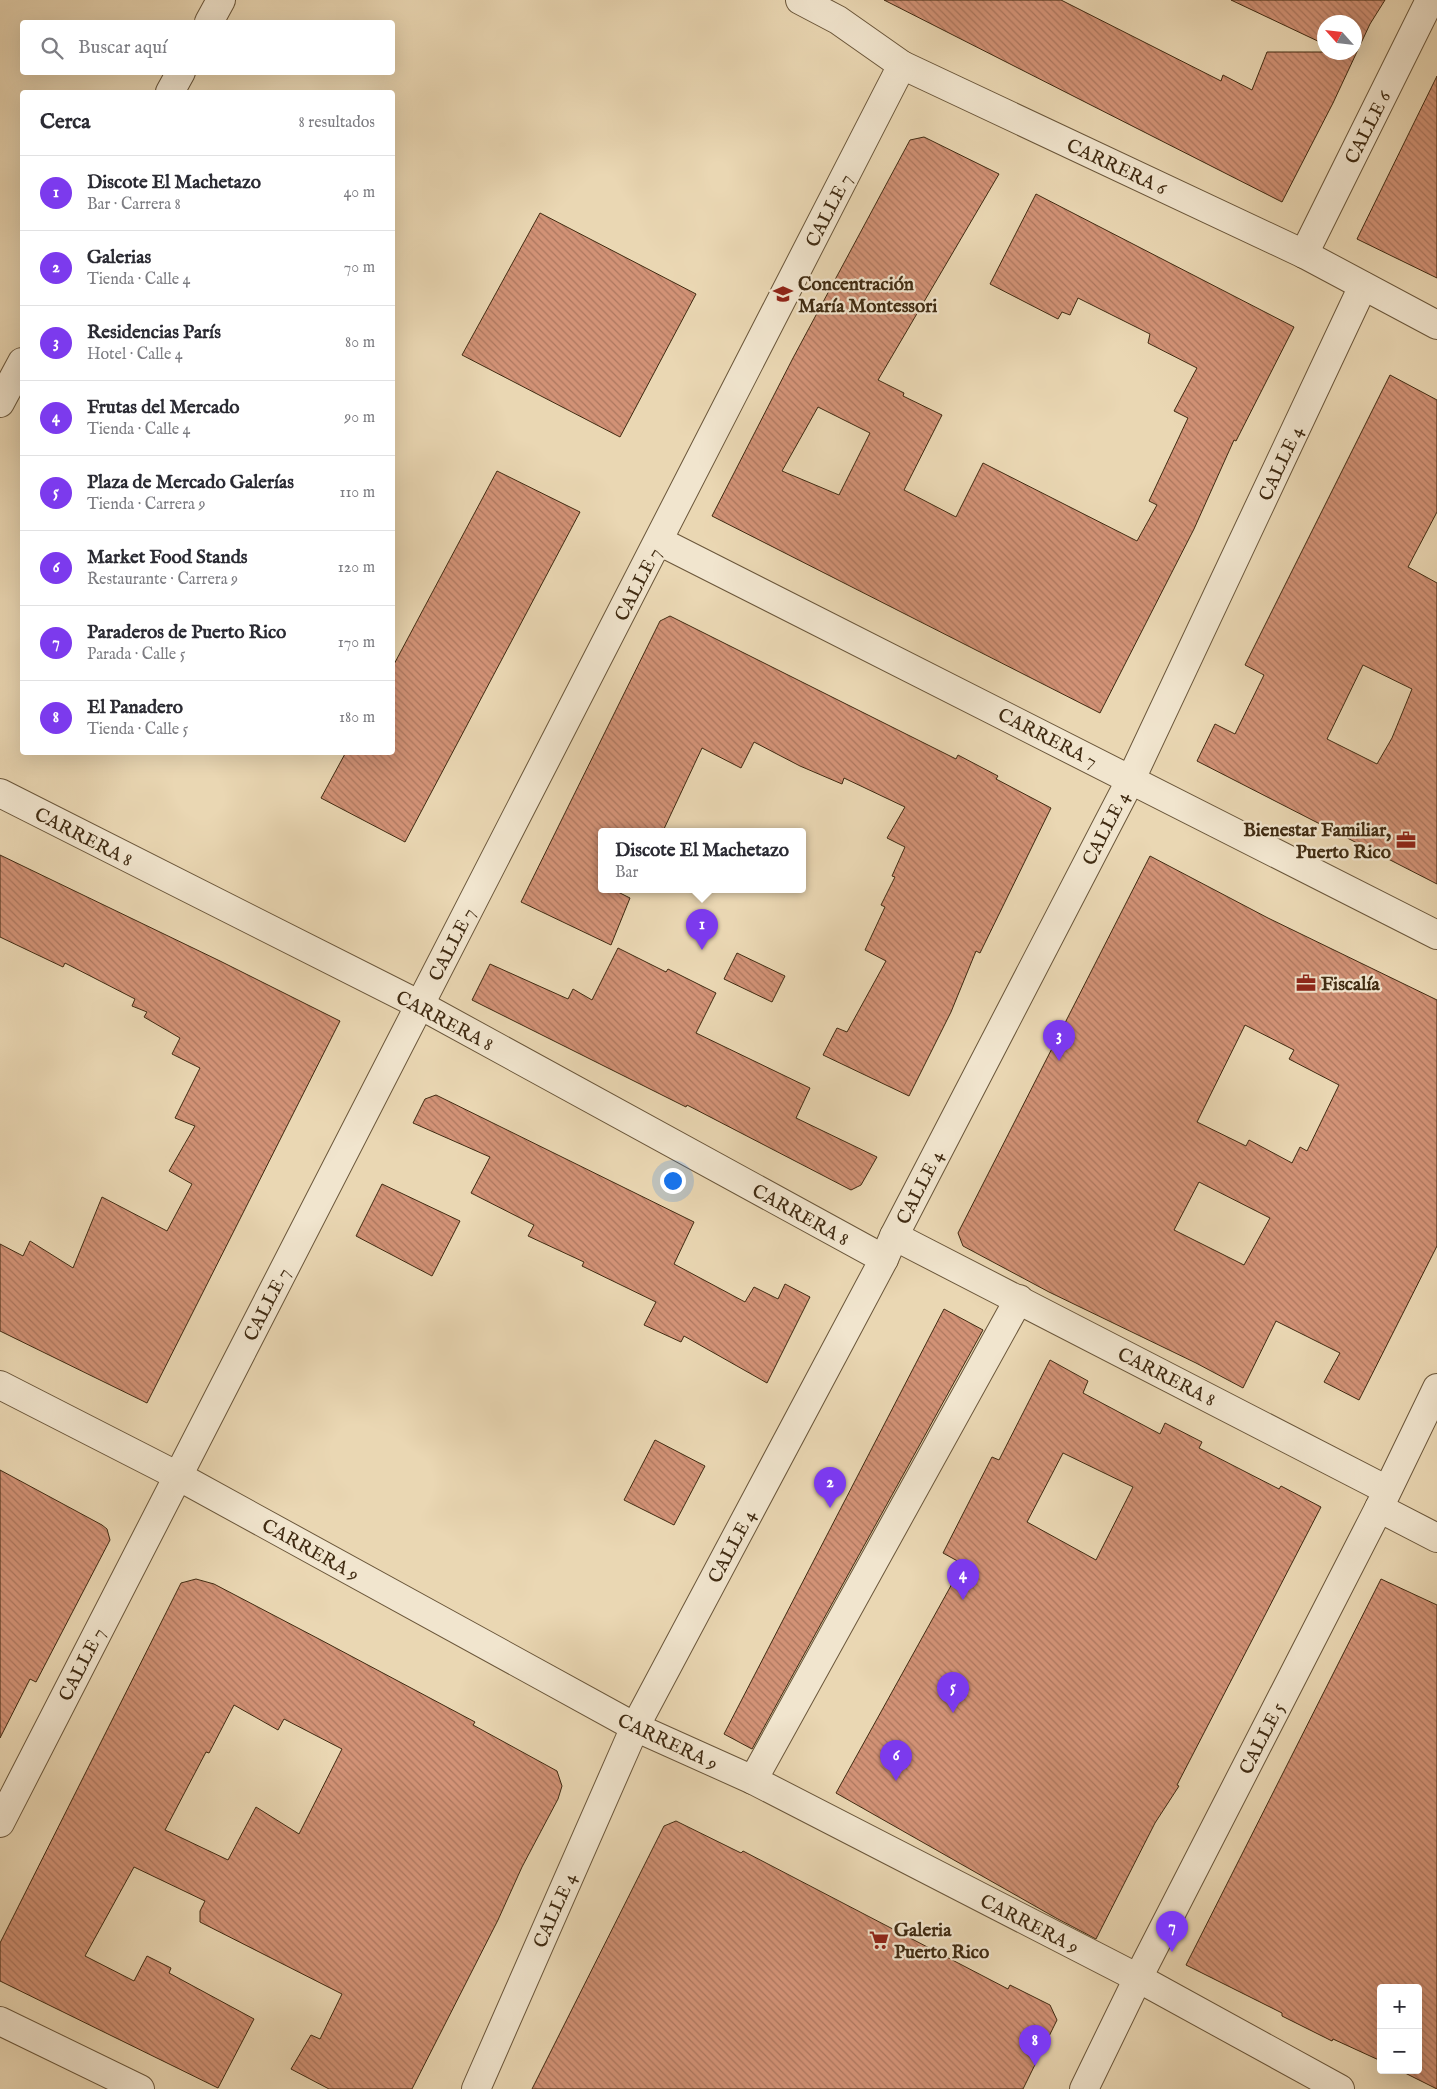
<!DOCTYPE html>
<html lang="es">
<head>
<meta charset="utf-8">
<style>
  body { margin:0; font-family:"IM FELL English",serif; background:#f2f2f3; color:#2b2b33 }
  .controls { position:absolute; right:15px; bottom:15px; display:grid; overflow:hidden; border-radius:5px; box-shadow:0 5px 20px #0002 }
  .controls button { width:45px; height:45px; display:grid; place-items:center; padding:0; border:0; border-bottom:1px solid #e1e1e2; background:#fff; color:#2b2b33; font:25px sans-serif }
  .compass { position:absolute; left:1317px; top:15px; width:45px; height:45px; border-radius:50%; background:#fff; box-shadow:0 5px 20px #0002; rotate:297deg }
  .you { position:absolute; left:672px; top:1180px; width:18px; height:18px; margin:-12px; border:4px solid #fff; border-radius:50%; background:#1a73e8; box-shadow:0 0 0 8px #1a73e833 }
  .badge { display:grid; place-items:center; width:32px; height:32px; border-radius:50%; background:#7c3aed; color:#fff; font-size:16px; font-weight:700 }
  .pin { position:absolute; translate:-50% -41px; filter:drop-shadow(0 1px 2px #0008) }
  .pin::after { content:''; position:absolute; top:26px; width:18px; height:15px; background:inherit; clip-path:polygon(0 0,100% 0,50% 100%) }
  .popup { position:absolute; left:598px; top:828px; width:208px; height:65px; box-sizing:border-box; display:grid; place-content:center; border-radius:5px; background:#fff; filter:drop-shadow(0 1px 4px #0005); font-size:16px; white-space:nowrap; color:#7c7c81 }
  .popup b { font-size:19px; color:#2b2b33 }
  .popup::after { content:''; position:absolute; left:50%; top:100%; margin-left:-10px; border:10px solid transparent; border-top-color:#fff }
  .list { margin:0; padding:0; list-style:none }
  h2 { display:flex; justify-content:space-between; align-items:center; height:65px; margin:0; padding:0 20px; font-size:21px }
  h2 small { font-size:16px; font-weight:400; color:#7c7c81 }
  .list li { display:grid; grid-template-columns:32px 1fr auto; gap:15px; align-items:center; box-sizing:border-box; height:75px; padding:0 20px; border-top:1px solid #e1e1e2 }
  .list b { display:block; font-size:19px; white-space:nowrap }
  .list p { margin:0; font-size:16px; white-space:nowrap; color:#7c7c81 }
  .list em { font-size:16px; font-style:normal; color:#7c7c81 }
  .icon { flex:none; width:28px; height:28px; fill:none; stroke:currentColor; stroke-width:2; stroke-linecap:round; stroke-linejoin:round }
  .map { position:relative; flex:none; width:1437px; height:2089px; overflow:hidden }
  .search { position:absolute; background:#fff; box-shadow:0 5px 20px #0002; left:20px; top:20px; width:375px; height:55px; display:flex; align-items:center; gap:12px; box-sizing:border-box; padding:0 18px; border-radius:5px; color:#7c7c81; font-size:19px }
  .panel { position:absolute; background:#fff; box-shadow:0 5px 20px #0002; left:20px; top:90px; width:375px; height:665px; border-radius:5px }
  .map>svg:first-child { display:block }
  .building { fill:url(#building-back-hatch); stroke:#402b12; fill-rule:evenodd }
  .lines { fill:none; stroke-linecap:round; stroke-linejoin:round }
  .minor-casing { stroke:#6a563a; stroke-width:30 }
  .tertiary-casing { stroke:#6a563a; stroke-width:30 }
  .minor { stroke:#f1e5ce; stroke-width:28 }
  .tertiary { stroke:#f1e5ce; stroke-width:28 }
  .labels { text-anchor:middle; stroke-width:4.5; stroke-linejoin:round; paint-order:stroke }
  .street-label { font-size:19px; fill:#402b12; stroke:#f1e5ce }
  .poi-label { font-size:19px; font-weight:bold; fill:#402b12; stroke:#f1e5ce; text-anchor:start }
</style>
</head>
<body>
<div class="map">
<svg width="1437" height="2089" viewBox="0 0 1437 2089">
  <defs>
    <pattern id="building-back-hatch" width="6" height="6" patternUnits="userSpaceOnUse" patternTransform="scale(1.25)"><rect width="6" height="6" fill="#d29276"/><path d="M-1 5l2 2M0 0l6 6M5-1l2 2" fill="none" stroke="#ac775f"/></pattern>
  </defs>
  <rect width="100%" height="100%" fill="#ead7b3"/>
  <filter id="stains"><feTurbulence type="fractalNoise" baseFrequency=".004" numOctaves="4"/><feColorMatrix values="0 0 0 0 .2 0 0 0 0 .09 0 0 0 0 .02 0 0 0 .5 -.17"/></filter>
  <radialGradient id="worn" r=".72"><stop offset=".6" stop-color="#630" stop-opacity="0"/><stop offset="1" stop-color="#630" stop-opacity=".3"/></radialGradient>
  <g class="building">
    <path d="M884,0h177l160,81 2,-6 29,15 15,-38h87v-30h-30v22l-93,-44h154l-15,24 -37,79 -51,99z"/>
    <path d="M1437,76v202l-80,-39z"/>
    <path d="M924,137l75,37 -121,206 26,13 -1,3 39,19 -38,75 52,27 27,-54 154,78 20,-36 -8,-4 39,-83 -14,-7 23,-43 -49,-25 2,-9 -72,-36 -8,17 -8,-3 -4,7 -68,-35 46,-90 258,133 -58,114 -2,-1 -40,89 -94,184 -388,-197 81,-158 117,-218zM818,407l52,26 -31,62 -57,-24z"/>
    <path d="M540,213l156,81 -76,143 -158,-82z"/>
    <path d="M1390,375l47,25v112l-29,55 29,16v301l-240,-123 18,-37 20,10 29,-59 -19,-10zM1363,665l49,24 -20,49 -15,26 -50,-25z"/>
    <path d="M497,471l83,41 -175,330 -84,-44 25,-46h46v-84z"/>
    <path d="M670,616l286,143 2,-4 40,21 -2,3 55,29 -71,145 -4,-2 -25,61 -42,84 -86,-41 14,-27 10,4 39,-71 -21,-11 20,-43 -4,-2 14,-28 -3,-1 13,-29 -18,-9 18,-31 -61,-29 -2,6 -42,-18 -46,-24 -13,26 -39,-20 -39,83h-61v58h10l18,9 -19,47 -90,-43 139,-281z"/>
    <path d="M0,855l220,106 120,60 -193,382 -147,-72v-87l23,12 7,-15 43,27 29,-71 65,34 25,-47 -23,-13 26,-45 -20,-8 25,-50 -28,-14 8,-16 -36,-21 3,-5 -15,-6 3,-7 -70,-36 -2,4 -63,-30z"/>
    <path d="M1150,856l118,62 169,82v246l-78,154 -35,-18 16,-29 -64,-32 -33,67 -47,-25 -147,-71 -86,-46 -5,-13zM1245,1025l49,25 -5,9 50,26 -32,66 -7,-4 -8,16 -43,-23 -3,6 -49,-24zM1199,1182l71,36 -26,47 -70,-35z"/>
    <path d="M618,948l48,24 2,-3 48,24 -20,40 114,55 -14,30 81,39 -16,28 -10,5 -164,-85 -1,2 -214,-107 18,-36 78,35 5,-10 19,11z"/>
    <path d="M737,953l48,23 -13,26 -48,-23z"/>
    <path d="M436,1095l258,127 -20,42 71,38 9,-15 24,12 7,-15 25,13 -43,86 -83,-47 -3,6 -37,-17 12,-23 -74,-36 2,-4 -56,-26 6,-11 -63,-32 19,-36 -77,-34 12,-24z"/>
    <path d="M382,1184l78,37 -28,55 -76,-40z"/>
    <path d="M944,1309l39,21 -231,419 -28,-15z"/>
    <path d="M1050,1360l38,21 -5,12 77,41 5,-11 37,19 -3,6 80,41 2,-3 40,21 -144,278 2,1 -24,37 -59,116 -40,-21 -220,-125 127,-229 -20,-11 49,-96 7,3zM1063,1453l70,34 -37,73 -69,-38z"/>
    <path d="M655,1440l50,26 -31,59 -50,-25z"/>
    <path d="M0,1470l102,55 5,4 3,11 -74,142 -6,-3 -30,59z"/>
    <path d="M196,1579l18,5 105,55 156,83 -2,3 84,46 5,15 -4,13 -36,68 -24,53 -86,169h-83l-38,-20 20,-34 9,4 22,-45 -142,-72v-11l5,-10 -71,-34 -49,89 49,25 13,-25 24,12 -2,5 85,46 -36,69 -218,-107v-38l181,-360zM234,1705l44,25 6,-11 58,30 -43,85 -43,-27 -28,53 -63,-30 41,-78 3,1z"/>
    <path d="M1381,1579l56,26v484l-38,-19h19v-82h-37v73l-48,-22 -1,2 -50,-25v-3l-96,-48z"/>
    <path d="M676,1821l65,32 2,-2 265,138 2,-4 40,20 7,15 -34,69h-491l132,-263z"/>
  </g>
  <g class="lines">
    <defs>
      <g id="minor">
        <path d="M800,0l38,20 64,45 402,189 133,71"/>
        <path d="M209,22l12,-22"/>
        <path d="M170,92l11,-20"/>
        <path d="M1304,254l126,-254"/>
        <path d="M0,403l22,-41"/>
        <path d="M659,541l778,394"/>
        <path d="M0,793l420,212 464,254"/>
        <path d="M894,1236l493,254"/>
        <path d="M0,1385l178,91 457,251 118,53 385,198 202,111"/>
        <path d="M1379,1508l58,30"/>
        <path d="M753,1780l266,-481"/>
        <path d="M0,1823l902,-1758"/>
        <path d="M0,2021l140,68"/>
        <path d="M476,2089l159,-362 249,-468 10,-23 237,-457 232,-493"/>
      </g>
      <path id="tertiary" d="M1084,2089l54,-111 241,-470 58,-120"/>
    </defs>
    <use href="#minor" class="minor-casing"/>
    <use href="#tertiary" class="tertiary-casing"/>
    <use href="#minor" class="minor"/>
    <use href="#tertiary" class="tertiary"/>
  </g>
  <defs>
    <symbol id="school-bare" viewBox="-9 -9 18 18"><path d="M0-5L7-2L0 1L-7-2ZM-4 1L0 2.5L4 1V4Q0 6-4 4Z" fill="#8f2418" stroke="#f1e5ce" stroke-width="2.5" paint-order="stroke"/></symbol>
    <symbol id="office-bare" viewBox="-9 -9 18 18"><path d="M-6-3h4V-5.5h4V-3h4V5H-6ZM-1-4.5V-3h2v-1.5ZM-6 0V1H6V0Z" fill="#8f2418" stroke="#f1e5ce" stroke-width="2.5" paint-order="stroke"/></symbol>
    <symbol id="supermarket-bare" viewBox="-9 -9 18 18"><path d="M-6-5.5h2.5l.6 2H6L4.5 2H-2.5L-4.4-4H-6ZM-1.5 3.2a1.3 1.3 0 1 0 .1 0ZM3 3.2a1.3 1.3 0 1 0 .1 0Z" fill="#8f2418" stroke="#f1e5ce" stroke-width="2.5" paint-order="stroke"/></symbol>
  </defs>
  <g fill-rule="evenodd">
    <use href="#school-bare" x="769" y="280" width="28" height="28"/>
    <use href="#office-bare" x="1392" y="826" width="28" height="28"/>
    <use href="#office-bare" x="1292" y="969" width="28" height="28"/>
    <use href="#supermarket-bare" x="865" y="1926" width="28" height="28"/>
  </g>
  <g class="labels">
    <g class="street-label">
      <text transform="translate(1367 127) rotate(-63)" y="7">CALLE 6</text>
      <text transform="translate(1117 166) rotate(25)" y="7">CARRERA 6</text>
      <text transform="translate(828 210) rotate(-63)" y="7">CALLE 7</text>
      <text transform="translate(1280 463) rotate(-65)" y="7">CALLE 4</text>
      <text transform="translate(637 584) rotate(-63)" y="7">CALLE 7</text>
      <text transform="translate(1048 737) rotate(27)" y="7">CARRERA 7</text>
      <text transform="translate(1105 828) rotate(-63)" y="7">CALLE 4</text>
      <text transform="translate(84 836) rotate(27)" y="7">CARRERA 8</text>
      <text transform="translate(451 944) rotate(-63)" y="7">CALLE 7</text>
      <text transform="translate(445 1020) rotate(28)" y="7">CARRERA 8</text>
      <text transform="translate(919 1187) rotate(-63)" y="7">CALLE 4</text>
      <text transform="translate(801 1214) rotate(29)" y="7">CARRERA 8</text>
      <text transform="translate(266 1304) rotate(-63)" y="7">CALLE 7</text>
      <text transform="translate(1167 1376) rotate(27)" y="7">CARRERA 8</text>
      <text transform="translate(731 1546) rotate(-62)" y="7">CALLE 4</text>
      <text transform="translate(311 1549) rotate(29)" y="7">CARRERA 9</text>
      <text transform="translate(81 1664) rotate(-63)" y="7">CALLE 7</text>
      <text transform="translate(1261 1738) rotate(-63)" y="7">CALLE 5</text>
      <text transform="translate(668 1741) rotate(25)" y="7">CARRERA 9</text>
      <text transform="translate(554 1910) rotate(-66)" y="7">CALLE 4</text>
      <text transform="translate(1030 1923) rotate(27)" y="7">CARRERA 9</text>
    </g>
    <g class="poi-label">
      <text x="798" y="290">Concentración<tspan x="798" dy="22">María Montessori</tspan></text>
      <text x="1391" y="836" text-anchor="end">Bienestar Familiar,<tspan x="1391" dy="22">Puerto Rico</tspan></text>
      <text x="1321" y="990">Fiscalía</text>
      <text x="894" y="1936">Galeria<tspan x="894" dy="22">Puerto Rico</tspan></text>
    </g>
  </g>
  <rect width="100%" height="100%" filter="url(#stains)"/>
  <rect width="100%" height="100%" fill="url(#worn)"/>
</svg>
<div class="controls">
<button>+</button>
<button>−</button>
</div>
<svg class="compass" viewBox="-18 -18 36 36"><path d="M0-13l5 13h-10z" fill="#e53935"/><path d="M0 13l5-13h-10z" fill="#7c7c81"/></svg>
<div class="you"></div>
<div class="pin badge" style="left:702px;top:950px">1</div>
<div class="popup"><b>Discote El Machetazo</b>Bar</div>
<div class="pin badge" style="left:830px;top:1508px">2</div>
<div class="pin badge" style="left:1059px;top:1061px">3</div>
<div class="pin badge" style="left:963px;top:1600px">4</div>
<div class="pin badge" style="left:953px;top:1713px">5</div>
<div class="pin badge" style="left:896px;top:1781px">6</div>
<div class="pin badge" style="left:1172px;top:1952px">7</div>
<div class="pin badge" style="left:1035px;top:2066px">8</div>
<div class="search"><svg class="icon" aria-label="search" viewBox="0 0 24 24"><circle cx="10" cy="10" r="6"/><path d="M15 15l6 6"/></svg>Buscar aquí</div>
<section class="panel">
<h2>Cerca<small>8 resultados</small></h2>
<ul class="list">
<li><span class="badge">1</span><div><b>Discote El Machetazo</b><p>Bar · Carrera 8</p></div><em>40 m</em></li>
<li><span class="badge">2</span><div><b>Galerias</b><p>Tienda · Calle 4</p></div><em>70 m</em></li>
<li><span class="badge">3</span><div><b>Residencias París</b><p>Hotel · Calle 4</p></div><em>80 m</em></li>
<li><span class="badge">4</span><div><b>Frutas del Mercado</b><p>Tienda · Calle 4</p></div><em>90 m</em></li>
<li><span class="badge">5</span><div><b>Plaza de Mercado Galerías</b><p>Tienda · Carrera 9</p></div><em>110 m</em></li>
<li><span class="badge">6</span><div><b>Market Food Stands</b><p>Restaurante · Carrera 9</p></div><em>120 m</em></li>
<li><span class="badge">7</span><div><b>Paraderos de Puerto Rico</b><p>Parada · Calle 5</p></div><em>170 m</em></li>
<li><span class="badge">8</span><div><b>El Panadero</b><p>Tienda · Calle 5</p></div><em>180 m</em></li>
</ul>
</section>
</div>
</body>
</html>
